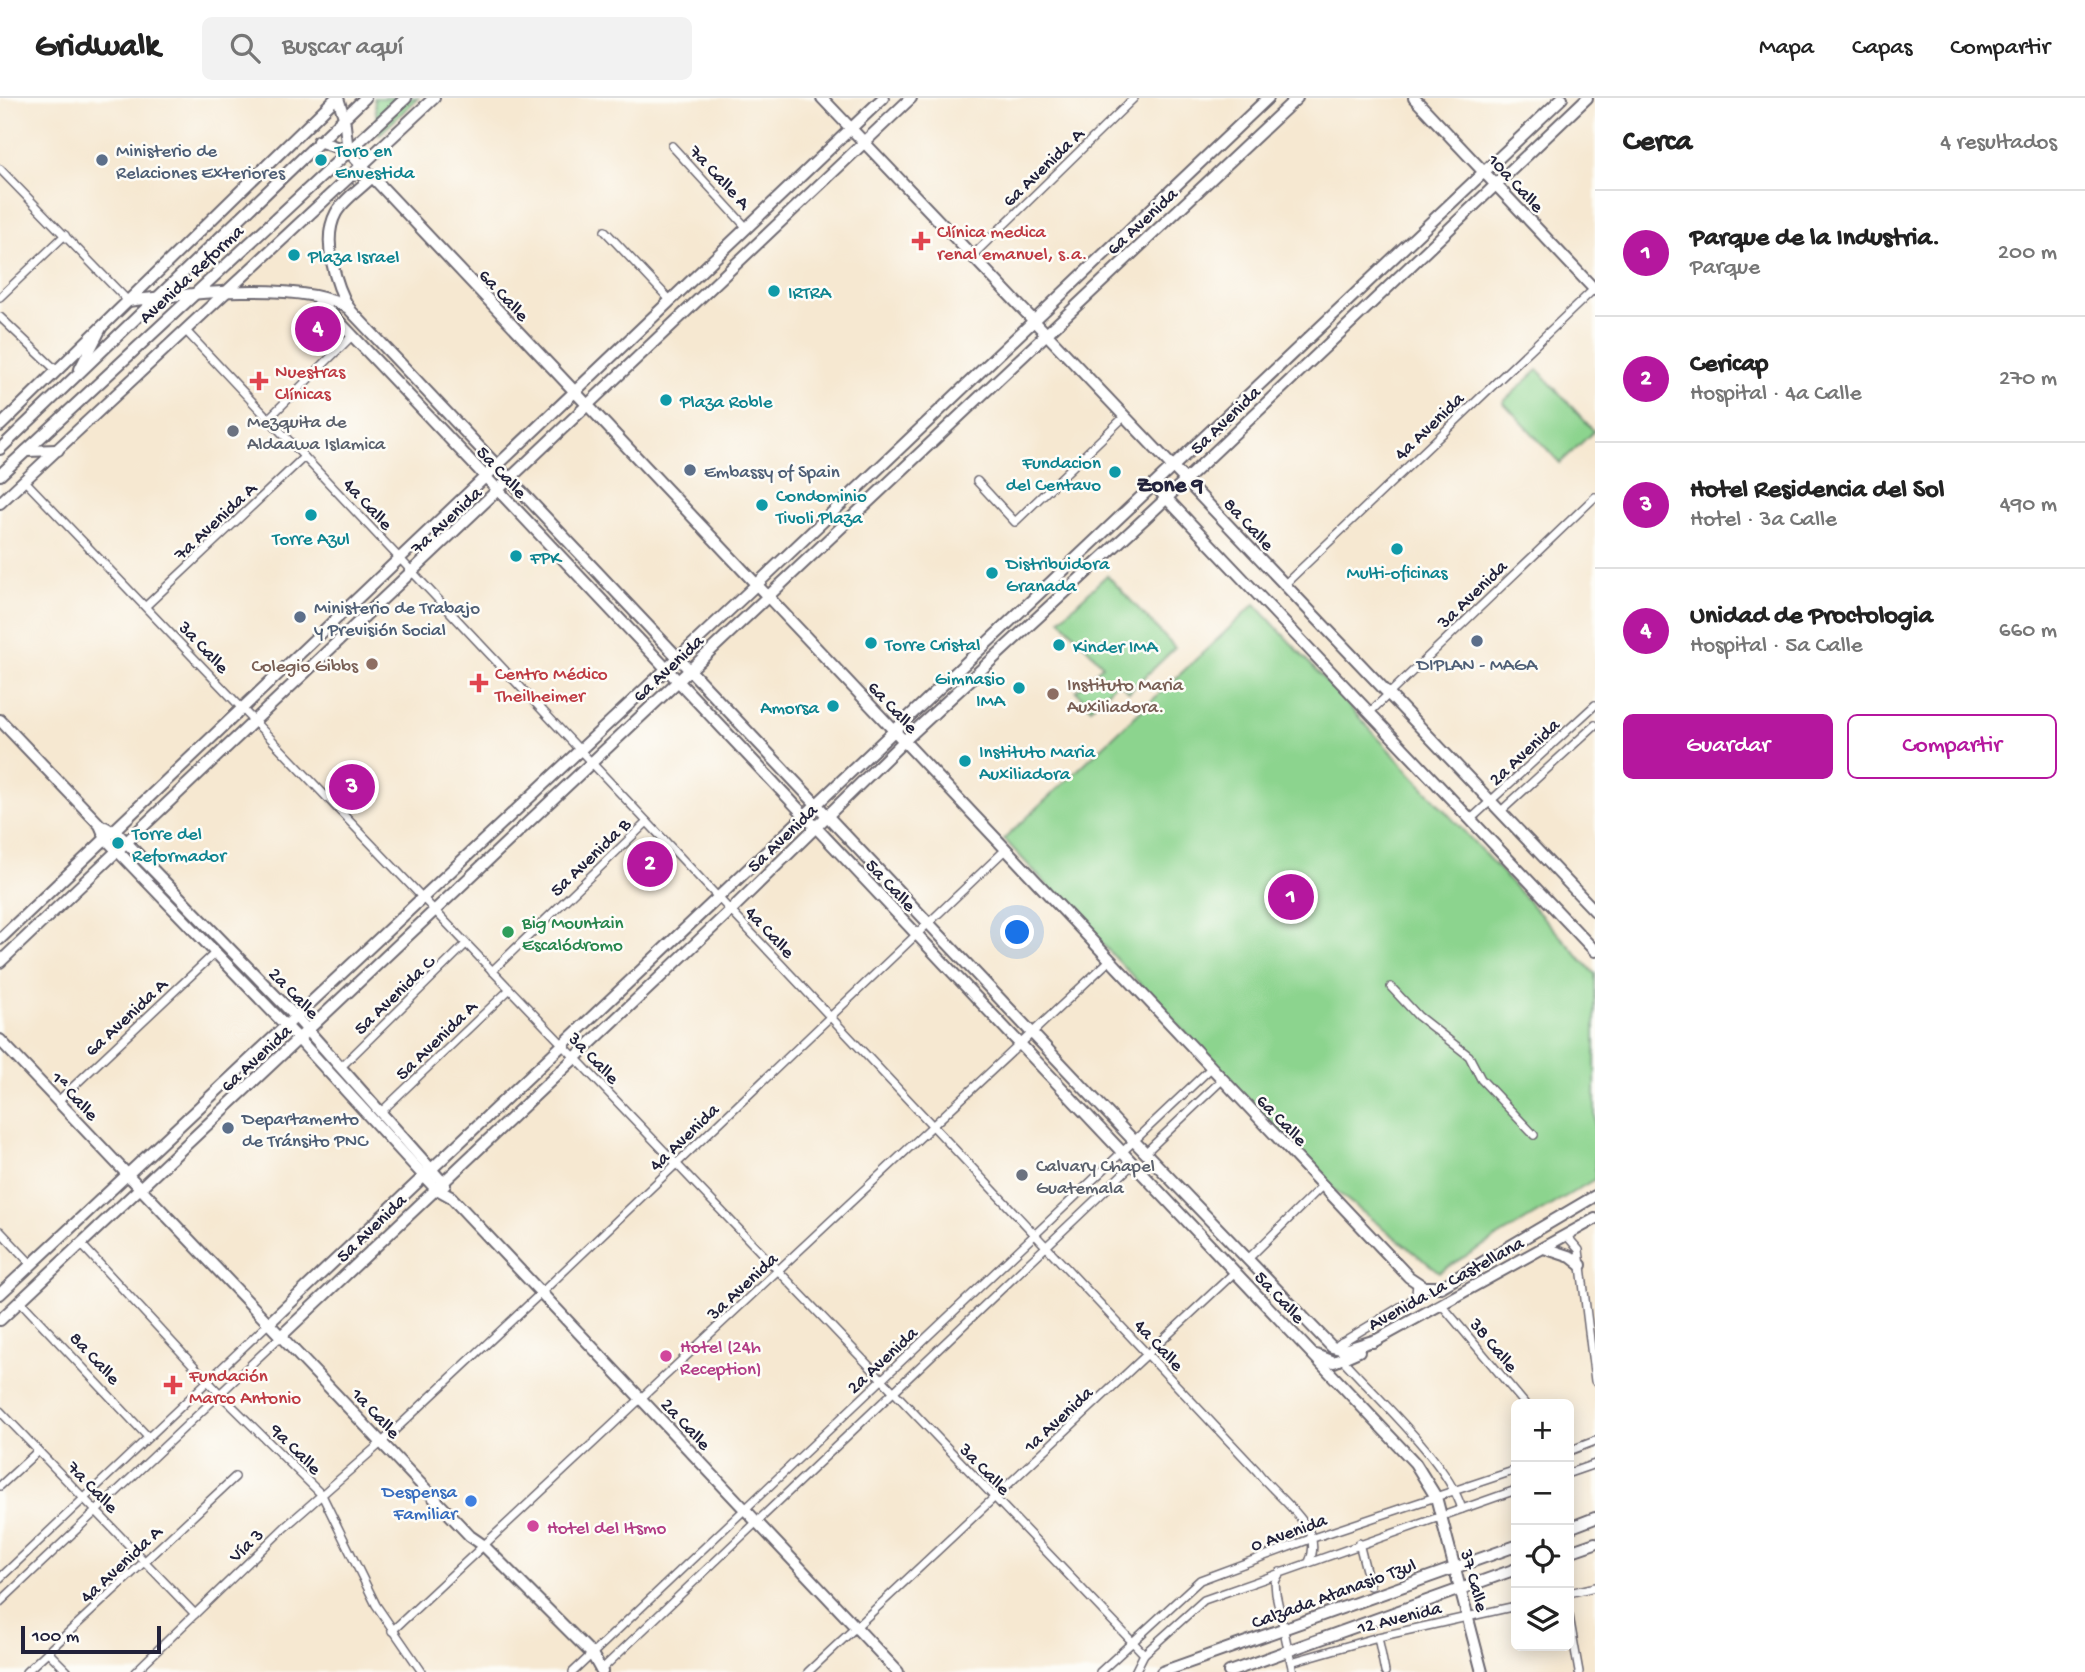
<!DOCTYPE html>
<html lang="es">
<head>
<meta charset="utf-8">
<style>
  body { margin:0; font-family:"Gochi Hand",sans-serif; background:#f2f2f2; color:#222 }
  .controls { position:absolute; right:21px; bottom:21px; display:grid; overflow:hidden; border-radius:10px; box-shadow:0 4px 18px #0003 }
  .controls button { width:63px; height:63px; display:grid; place-items:center; padding:0; border:0; border-bottom:2px solid #e0e0e0; background:#fff; color:#222; font:35px sans-serif }
  .scale { position:absolute; left:21px; bottom:18px; width:140px; box-sizing:border-box; padding-left:7px; border:4px solid #22223b; border-top:0; font-size:19px; line-height:24px; white-space:nowrap; color:#22223b; -webkit-text-stroke:5px #fdfcf7; paint-order:stroke }
  .you { position:absolute; left:1018px; top:835px; width:24px; height:24px; margin:-18px; border:5px solid #fff; border-radius:50%; background:#1a73e8; box-shadow:0 0 0 10px #1a73e833 }
  .badge { display:grid; place-items:center; width:46px; height:46px; border-radius:50%; background:#b5179e; color:#fff; font-size:23px; font-weight:700 }
  .pin { position:absolute; translate:-50% -50%; border:4px solid #fff; box-shadow:0 2px 7px #0006 }
  .list { margin:0; padding:0; list-style:none }
  h2 { display:flex; justify-content:space-between; align-items:center; height:91px; margin:0; padding:0 28px; font-size:30px }
  h2 small { font-size:23px; font-weight:400; color:#767676 }
  .list li { display:grid; grid-template-columns:46px 1fr auto; gap:21px; align-items:center; box-sizing:border-box; height:126px; padding:0 28px; border-top:2px solid #e0e0e0 }
  .list b { display:block; font-size:26px; white-space:nowrap }
  .list p { margin:0; font-size:23px; white-space:nowrap; color:#767676 }
  .list em { font-size:23px; font-style:normal; color:#767676 }
  .actions { display:flex; gap:14px; padding:21px 28px }
  .actions a { flex:1; padding:16px 0; border:2px solid #b5179e; border-radius:10px; text-align:center; font-size:24px; color:#b5179e }
  .actions .main { background:#b5179e; color:#fff }
  .icon { flex:none; width:38px; height:38px; fill:none; stroke:currentColor; stroke-width:2; stroke-linecap:round; stroke-linejoin:round }
  .map { position:relative; flex:none; width:1595px; height:1574px; overflow:hidden }
  header { display:flex; align-items:center; gap:42px; box-sizing:border-box; height:98px; padding:0 35px; background:#fff; border-bottom:2px solid #e0e0e0 }
  header strong { font-size:33px }
  nav { display:flex; gap:38px; margin-inline-start:auto; font-size:24px }
  .search { width:490px; height:63px; background:#f2f2f2; display:flex; align-items:center; gap:18px; box-sizing:border-box; padding:0 24px; border-radius:10px; color:#767676; font-size:26px }
  main { display:flex }
  aside { flex:1; background:#fff }
  .map>svg:first-child { display:block }
  .green { fill:#8cd48e; stroke:#577b64; stroke-width:2 }
  .lines { fill:none; stroke-linecap:round; stroke-linejoin:round }
  .street-casing { stroke:#6c6770; stroke-width:10 }
  .secondary-casing { stroke:#6c6770; stroke-width:14 }
  .primary-casing { stroke:#6c6770; stroke-width:14 }
  .street { stroke:#fff; stroke-width:7 }
  .secondary { stroke:#fff; stroke-width:10 }
  .primary { stroke:#fff; stroke-width:10 }
  .service-dot { fill:#5c6f8a; stroke:#fdfcf7; stroke-width:2.5 }
  .culture-dot { fill:#0f9aa8; stroke:#fdfcf7; stroke-width:2.5 }
  .health-dot { fill:#e0444e; stroke:#fdfcf7; stroke-width:2.5 }
  .worship-dot { fill:#6b7280; stroke:#fdfcf7; stroke-width:2.5 }
  .education-dot { fill:#8d6e63; stroke:#fdfcf7; stroke-width:2.5 }
  .leisure-dot { fill:#2e9e5b; stroke:#fdfcf7; stroke-width:2.5 }
  .hotel-dot { fill:#d1479c; stroke:#fdfcf7; stroke-width:2.5 }
  .shop-dot { fill:#3f7fe0; stroke:#fdfcf7; stroke-width:2.5 }
  .labels { text-anchor:middle; stroke-width:5; stroke-linejoin:round; paint-order:stroke }
  .service-label { font-size:19px; fill:#4e5e75; stroke:#fdfcf7; text-anchor:start }
  .culture-label { font-size:19px; fill:#0d838f; stroke:#fdfcf7; text-anchor:start }
  .street-label { font-size:19px; fill:#22223b; stroke:#fdfcf7 }
  .health-label { font-size:19px; fill:#be3a42; stroke:#fdfcf7; text-anchor:start }
  .worship-label { font-size:19px; fill:#5b616d; stroke:#fdfcf7; text-anchor:start }
  .education-label { font-size:19px; fill:#785e54; stroke:#fdfcf7; text-anchor:end }
  .leisure-label { font-size:19px; fill:#27864d; stroke:#fdfcf7; text-anchor:start }
  .hotel-label { font-size:19px; fill:#b23c85; stroke:#fdfcf7; text-anchor:start }
  .shop-label { font-size:19px; fill:#366cbe; stroke:#fdfcf7; text-anchor:end }
  .quarter-label { font-size:23px; font-weight:bold; fill:#22223b; stroke:#fdfcf7 }
</style>
</head>
<body>
<header>
<strong>Gridwalk</strong>
<div class="search"><svg class="icon" aria-label="search" viewBox="0 0 24 24"><circle cx="10" cy="10" r="6"/><path d="M15 15l6 6"/></svg>Buscar aquí</div>
<nav><a>Mapa</a><a>Capas</a><a>Compartir</a></nav>
</header>
<main>
<div class="map">
<svg width="1595" height="1574" viewBox="0 0 1595 1574">
  <rect width="100%" height="100%" fill="#fdfcf7"/>
  <filter id="ink" filterUnits="userSpaceOnUse"><feTurbulence type="fractalNoise" baseFrequency=".0143" numOctaves="2"/><feDisplacementMap in="SourceGraphic" scale="14" xChannelSelector="R" yChannelSelector="G"/><feConvolveMatrix kernelMatrix="1 2 1 2 8 2 1 2 1" color-interpolation-filters="sRGB"/></filter>
  <filter id="wash" filterUnits="userSpaceOnUse"><feTurbulence type="fractalNoise" baseFrequency=".00686" numOctaves="4" result="noise"/><feDisplacementMap in="SourceGraphic" scale="28" xChannelSelector="R" yChannelSelector="G"/><feGaussianBlur stdDeviation="1.57" result="paint"/><feColorMatrix in="noise" values="0 0 0 0 0 0 0 0 0 0 0 0 0 0 0 0 0 1.4 0 .05"/><feComposite in="paint" operator="in"/></filter>
  <g filter="url(#wash)">
    <rect width="100%" height="100%" fill="#f6e8d1"/>
    <g class="green">
      <path d="M374,0h44l-39,37z"/>
      <path d="M1538,272l56,61 -34,32 -57,-61z"/>
      <path d="M1107,477l68,73 -46,44 -11,-11 -27,27 -15,-17 27,-26 -43,-46z"/>
      <path d="M1255,506l340,370v205l-156,93 -112,-88 -323,-345z"/>
    </g>
  </g>
  <g filter="url(#ink)">
    <g class="lines">
      <defs>
        <g id="street">
          <path d="M672,48l75,82"/>
          <path d="M0,71l128,132"/>
          <path d="M605,133l66,70"/>
          <path d="M972,158l162,-158"/>
          <path d="M0,199l65,-62"/>
          <path d="M0,219l57,54"/>
          <path d="M186,233l1071,1140c18,26 70,56 52,91"/>
          <path d="M268,321l84,-83"/>
          <path d="M25,383l1119,1173"/>
          <path d="M977,383l38,41 109,-105"/>
          <path d="M1284,487l311,-297"/>
          <path d="M146,508l158,-149"/>
          <path d="M1370,614l225,-215"/>
          <path d="M1500,714l95,-87"/>
          <path d="M1471,721l124,-114"/>
          <path d="M492,873l155,-149"/>
          <path d="M1391,889l27,29 51,40 12,23 53,56"/>
          <path d="M341,969l125,-123"/>
          <path d="M58,1003l157,-148"/>
          <path d="M382,1013l127,-121"/>
          <path d="M1145,1055l77,-73"/>
          <path d="M0,1133l31,33"/>
          <path d="M1566,1137l13,15 16,131"/>
          <path d="M82,1147l137,148 103,102 54,110 46,67"/>
          <path d="M1247,1162l76,-75"/>
          <path d="M20,1203l128,136"/>
          <path d="M1441,1206l84,100"/>
          <path d="M1342,1244l1,18c35,39 104,101 119,149"/>
          <path d="M1339,1246l71,-43 6,-7 1,-11"/>
          <path d="M0,1313l195,203"/>
          <path d="M1569,1353l26,-10"/>
          <path d="M1569,1375l26,-9"/>
          <path d="M0,1388l38,-35"/>
          <path d="M1359,1445l11,43"/>
          <path d="M1280,1474l-5,10 1,12 17,78"/>
          <path d="M0,1480l268,-254"/>
          <path d="M1569,1495l26,-6"/>
          <path d="M0,1504l280,-265"/>
          <path d="M1569,1518l10,56"/>
          <path d="M392,1533l717,-670"/>
          <path d="M1378,1539l7,35"/>
          <path d="M48,1554l20,20"/>
          <path d="M1291,1564l87,-25 138,-31"/>
          <path d="M600,1573l533,-507"/>
          <path d="M26,1574l209,-195"/>
          <path d="M135,1574l150,-145 96,-84 160,-150 463,-442"/>
          <path d="M573,1574l638,-604"/>
          <path d="M808,1574l427,-400"/>
          <path d="M1100,1574l100,-92 113,-42 203,-68"/>
          <path d="M1135,1574l9,-18 60,-54 312,-110"/>
        </g>
        <g id="secondary">
          <path d="M338,0l6,19 4,34"/>
          <path d="M822,0l773,813"/>
          <path d="M1414,0l181,192"/>
          <path d="M318,43l30,10 1061,1126 15,10h17l154,-91"/>
          <path d="M371,80c-11,11 -28,22 -35,35 -15,27 0,73 14,97l784,831 198,206 12,3 32,-10"/>
          <path d="M317,200l1098,1165 21,34 46,175"/>
          <path d="M128,203c54,-7 176,-22 222,8"/>
          <path d="M0,328l336,-328"/>
          <path d="M1154,387l441,466"/>
          <path d="M0,405l434,-405"/>
          <path d="M0,622l100,105 6,14 188,195 141,154 16,9 447,475"/>
          <path d="M105,729l15,9 176,181 149,168"/>
          <path d="M0,942l470,496 13,9 109,109 10,18"/>
          <path d="M1544,1150l27,9 10,8"/>
          <path d="M268,1226l1294,-1226"/>
          <path d="M280,1239l450,-426 174,-170 251,-232 432,-411"/>
          <path d="M1373,1244l222,-123"/>
          <path d="M1316,1257l18,7 25,-11"/>
        </g>
        <g id="primary">
          <path d="M80,271l21,-41"/>
          <path d="M0,351l365,-351"/>
          <path d="M26,353l32,-1"/>
          <path d="M0,377l406,-377"/>
          <path d="M0,841l883,-841"/>
          <path d="M0,864l911,-864"/>
          <path d="M0,1196l756,-709 512,-487"/>
          <path d="M0,1222l1297,-1222"/>
          <path d="M1569,1430l26,-10"/>
          <path d="M1569,1454l26,-9"/>
          <path d="M1162,1574l354,-126"/>
          <path d="M1229,1574l287,-103"/>
        </g>
      </defs>
      <use href="#street" class="street-casing"/>
      <use href="#secondary" class="secondary-casing"/>
      <use href="#primary" class="primary-casing"/>
      <use href="#street" class="street"/>
      <use href="#secondary" class="secondary"/>
      <use href="#primary" class="primary"/>
    </g>
  </g>
  <g class="service-dot">
    <circle cx="102" cy="62" r="7"/>
    <circle cx="690" cy="372" r="7"/>
    <circle cx="300" cy="519" r="7"/>
    <circle cx="1477" cy="543" r="7"/>
    <circle cx="228" cy="1030" r="7"/>
  </g>
  <g class="culture-dot">
    <circle cx="321" cy="62" r="7"/>
    <circle cx="294" cy="157" r="7"/>
    <circle cx="774" cy="193" r="7"/>
    <circle cx="666" cy="302" r="7"/>
    <circle cx="1115" cy="374" r="7"/>
    <circle cx="762" cy="407" r="7"/>
    <circle cx="311" cy="417" r="7"/>
    <circle cx="1397" cy="451" r="7"/>
    <circle cx="516" cy="458" r="7"/>
    <circle cx="992" cy="475" r="7"/>
    <circle cx="871" cy="545" r="7"/>
    <circle cx="1059" cy="547" r="7"/>
    <circle cx="1019" cy="590" r="7"/>
    <circle cx="833" cy="608" r="7"/>
    <circle cx="965" cy="663" r="7"/>
    <circle cx="118" cy="745" r="7"/>
  </g>
  <g class="health-dot">
    <path d="M917.5 132.5h7v7h7v7h-7v7h-7v-7h-7v-7h7z"/>
    <path d="M255.5 272.5h7v7h7v7h-7v7h-7v-7h-7v-7h7z"/>
    <path d="M475.5 574.5h7v7h7v7h-7v7h-7v-7h-7v-7h7z"/>
    <path d="M169.5 1276.5h7v7h7v7h-7v7h-7v-7h-7v-7h7z"/>
  </g>
  <g class="worship-dot">
    <circle cx="233" cy="333" r="7"/>
    <circle cx="1022" cy="1077" r="7"/>
  </g>
  <g class="education-dot">
    <circle cx="372" cy="566" r="7"/>
    <circle cx="1053" cy="596" r="7"/>
  </g>
  <circle class="leisure-dot" cx="508" cy="834" r="7"/>
  <g class="hotel-dot">
    <circle cx="666" cy="1258" r="7"/>
    <circle cx="533" cy="1428" r="7"/>
  </g>
  <circle class="shop-dot" cx="471" cy="1403" r="7"/>
  <g class="labels">
    <g class="service-label">
      <text x="116" y="58">Ministerio de<tspan x="116" dy="22">Relaciones Exteriores</tspan></text>
      <text x="704" y="379">Embassy of Spain</text>
      <text x="314" y="515">Ministerio de Trabajo<tspan x="314" dy="22">y Previsión Social</tspan></text>
      <text x="1477" y="572" text-anchor="middle">DIPLAN - MAGA</text>
      <text x="242" y="1026">Departamento<tspan x="242" dy="22">de Tránsito PNC</tspan></text>
    </g>
    <g class="culture-label">
      <text x="335" y="58">Toro en<tspan x="335" dy="22">Envestida</tspan></text>
      <text x="308" y="164">Plaza Israel</text>
      <text x="788" y="200">IRTRA</text>
      <text x="680" y="309">Plaza Roble</text>
      <text x="1101" y="370" text-anchor="end">Fundacion<tspan x="1101" dy="22">del Centavo</tspan></text>
      <text x="776" y="403">Condominio<tspan x="776" dy="22">Tivoli Plaza</tspan></text>
      <text x="311" y="446" text-anchor="middle">Torre Azul</text>
      <text x="530" y="465">FPK</text>
      <text x="1006" y="471">Distribuidora<tspan x="1006" dy="22">Granada</tspan></text>
      <text x="1397" y="480" text-anchor="middle">Multi-oficinas</text>
      <text x="885" y="552">Torre Cristal</text>
      <text x="1073" y="554">Kinder IMA</text>
      <text x="1005" y="586" text-anchor="end">Gimnasio<tspan x="1005" dy="22">IMA</tspan></text>
      <text x="819" y="615" text-anchor="end">Amorsa</text>
      <text x="979" y="659">Instituto Maria<tspan x="979" dy="22">Auxiliadora</tspan></text>
      <text x="132" y="741">Torre del<tspan x="132" dy="22">Reformador</tspan></text>
    </g>
    <g class="street-label">
      <text transform="translate(1042 68) rotate(-44)" y="7">6a Avenida A</text>
      <text transform="translate(721 78) rotate(47)" y="7">7a Calle A</text>
      <text transform="translate(1517 84) rotate(47)" y="7">10a Calle</text>
      <text transform="translate(1141 122) rotate(-43)" y="7">6a Avenida</text>
      <text transform="translate(190 175) rotate(-43)" y="7">Avenida Reforma</text>
      <text transform="translate(505 196) rotate(47)" y="7">6a Calle</text>
      <text transform="translate(1224 321) rotate(-44)" y="7">5a Avenida</text>
      <text transform="translate(1428 327) rotate(-44)" y="7">4a Avenida</text>
      <text transform="translate(503 373) rotate(47)" y="7">5a Calle</text>
      <text transform="translate(369 405) rotate(47)" y="7">4a Calle</text>
      <text transform="translate(445 421) rotate(-43)" y="7">7a Avenida</text>
      <text transform="translate(214 422) rotate(-43)" y="7">7a Avenida A</text>
      <text transform="translate(1250 425) rotate(47)" y="7">8a Calle</text>
      <text transform="translate(1471 495) rotate(-44)" y="7">3a Avenida</text>
      <text transform="translate(205 548) rotate(47)" y="7">3a Calle</text>
      <text transform="translate(667 569) rotate(-43)" y="7">6a Avenida</text>
      <text transform="translate(894 608) rotate(47)" y="7">6a Calle</text>
      <text transform="translate(1523 653) rotate(-43)" y="7">2a Avenida</text>
      <text transform="translate(781 739) rotate(-44)" y="7">5a Avenida</text>
      <text transform="translate(589 758) rotate(-44)" y="7">5a Avenida B</text>
      <text transform="translate(892 786) rotate(47)" y="7">5a Calle</text>
      <text transform="translate(771 833) rotate(47)" y="7">4a Calle</text>
      <text transform="translate(295 894) rotate(46)" y="7">2a Calle</text>
      <text transform="translate(393 896) rotate(-44)" y="7">5a Avenida C</text>
      <text transform="translate(125 918) rotate(-43)" y="7">6a Avenida A</text>
      <text transform="translate(435 941) rotate(-44)" y="7">5a Avenida A</text>
      <text transform="translate(255 959) rotate(-43)" y="7">6a Avenida</text>
      <text transform="translate(595 959) rotate(46)" y="7">3a Calle</text>
      <text transform="translate(76 997) rotate(47)" y="7">1ª Calle</text>
      <text transform="translate(1283 1021) rotate(46)" y="7">6a Calle</text>
      <text transform="translate(683 1038) rotate(-44)" y="7">4a Avenida</text>
      <text transform="translate(370 1129) rotate(-44)" y="7">5a Avenida</text>
      <text transform="translate(1445 1184) rotate(-29)" y="7">Avenida La Castellana</text>
      <text transform="translate(741 1187) rotate(-43)" y="7">3a Avenida</text>
      <text transform="translate(1281 1198) rotate(47)" y="7">5a Calle</text>
      <text transform="translate(1160 1246) rotate(47)" y="7">4a Calle</text>
      <text transform="translate(1495 1246) rotate(50)" y="7">38 Calle</text>
      <text transform="translate(96 1259) rotate(47)" y="7">8a Calle</text>
      <text transform="translate(881 1261) rotate(-43)" y="7">2a Avenida</text>
      <text transform="translate(377 1314) rotate(47)" y="7">1a Calle</text>
      <text transform="translate(1057 1320) rotate(-43)" y="7">1a Avenida</text>
      <text transform="translate(687 1325) rotate(47)" y="7">2a Calle</text>
      <text transform="translate(297 1350) rotate(45)" y="7">9a Calle</text>
      <text transform="translate(986 1370) rotate(46)" y="7">3a Calle</text>
      <text transform="translate(94 1388) rotate(46)" y="7">7a Calle</text>
      <text transform="translate(1288 1433) rotate(-20)" y="7">0 Avenida</text>
      <text transform="translate(245 1446) rotate(-44)" y="7">Vía 3</text>
      <text transform="translate(120 1465) rotate(-43)" y="7">4a Avenida A</text>
      <text transform="translate(1476 1482) rotate(75)" y="7">37 Calle</text>
      <text transform="translate(1333 1494) rotate(-20)" y="7">Calzada Atanasio Tzul</text>
      <text transform="translate(1399 1518) rotate(-14)" y="7">12 Avenida</text>
    </g>
    <g class="health-label">
      <text x="937" y="139">Clínica medica<tspan x="937" dy="22">renal emanuel, s.a.</tspan></text>
      <text x="275" y="279">Nuestras<tspan x="275" dy="22">Clínicas</tspan></text>
      <text x="495" y="581">Centro Médico<tspan x="495" dy="22">Theilheimer</tspan></text>
      <text x="189" y="1283">Fundación<tspan x="189" dy="22">Marco Antonio</tspan></text>
    </g>
    <g class="worship-label">
      <text x="247" y="329">Mezquita de<tspan x="247" dy="22">Aldaawa Islamica</tspan></text>
      <text x="1036" y="1073">Calvary Chapel<tspan x="1036" dy="22">Guatemala</tspan></text>
    </g>
    <g class="education-label">
      <text x="358" y="573">Colegio Gibbs</text>
      <text x="1067" y="592" text-anchor="start">Instituto Maria<tspan x="1067" dy="22">Auxiliadora.</tspan></text>
    </g>
    <g class="leisure-label">
      <text x="522" y="830">Big Mountain<tspan x="522" dy="22">Escalódromo</tspan></text>
    </g>
    <g class="hotel-label">
      <text x="680" y="1254">Hotel (24h<tspan x="680" dy="22">Reception)</tspan></text>
      <text x="547" y="1435">Hotel del Itsmo</text>
    </g>
    <g class="shop-label">
      <text x="457" y="1399">Despensa<tspan x="457" dy="22">Familiar</tspan></text>
    </g>
    <g class="quarter-label">
      <text x="1170" y="393">Zone 9</text>
    </g>
  </g>
</svg>
<div class="controls">
<button>+</button>
<button>−</button>
<button><svg class="icon" aria-label="locate" viewBox="0 0 24 24"><circle cx="12" cy="12" r="6"/><path d="M12 2v4M12 18v4M2 12h4M18 12h4"/></svg></button>
<button><svg class="icon" aria-label="layers" viewBox="0 0 24 24"><path d="M12 4l9 5-9 5-9-5zM3 14l9 5 9-5"/></svg></button>
</div>
<div class="scale">100 m</div>
<div class="you"></div>
<div class="pin badge" style="left:1291px;top:799px">1</div>
<div class="pin badge" style="left:650px;top:766px">2</div>
<div class="pin badge" style="left:352px;top:689px">3</div>
<div class="pin badge" style="left:318px;top:231px">4</div>
</div>
<aside>
<h2>Cerca<small>4 resultados</small></h2>
<ul class="list">
<li><span class="badge">1</span><div><b>Parque de la Industria.</b><p>Parque</p></div><em>200 m</em></li>
<li><span class="badge">2</span><div><b>Cericap</b><p>Hospital · 4a Calle</p></div><em>270 m</em></li>
<li><span class="badge">3</span><div><b>Hotel Residencia del Sol</b><p>Hotel · 3a Calle</p></div><em>490 m</em></li>
<li><span class="badge">4</span><div><b>Unidad de Proctologia</b><p>Hospital · 5a Calle</p></div><em>660 m</em></li>
</ul>
<div class="actions"><a class="main">Guardar</a><a>Compartir</a></div>
</aside>
</main>
</body>
</html>
